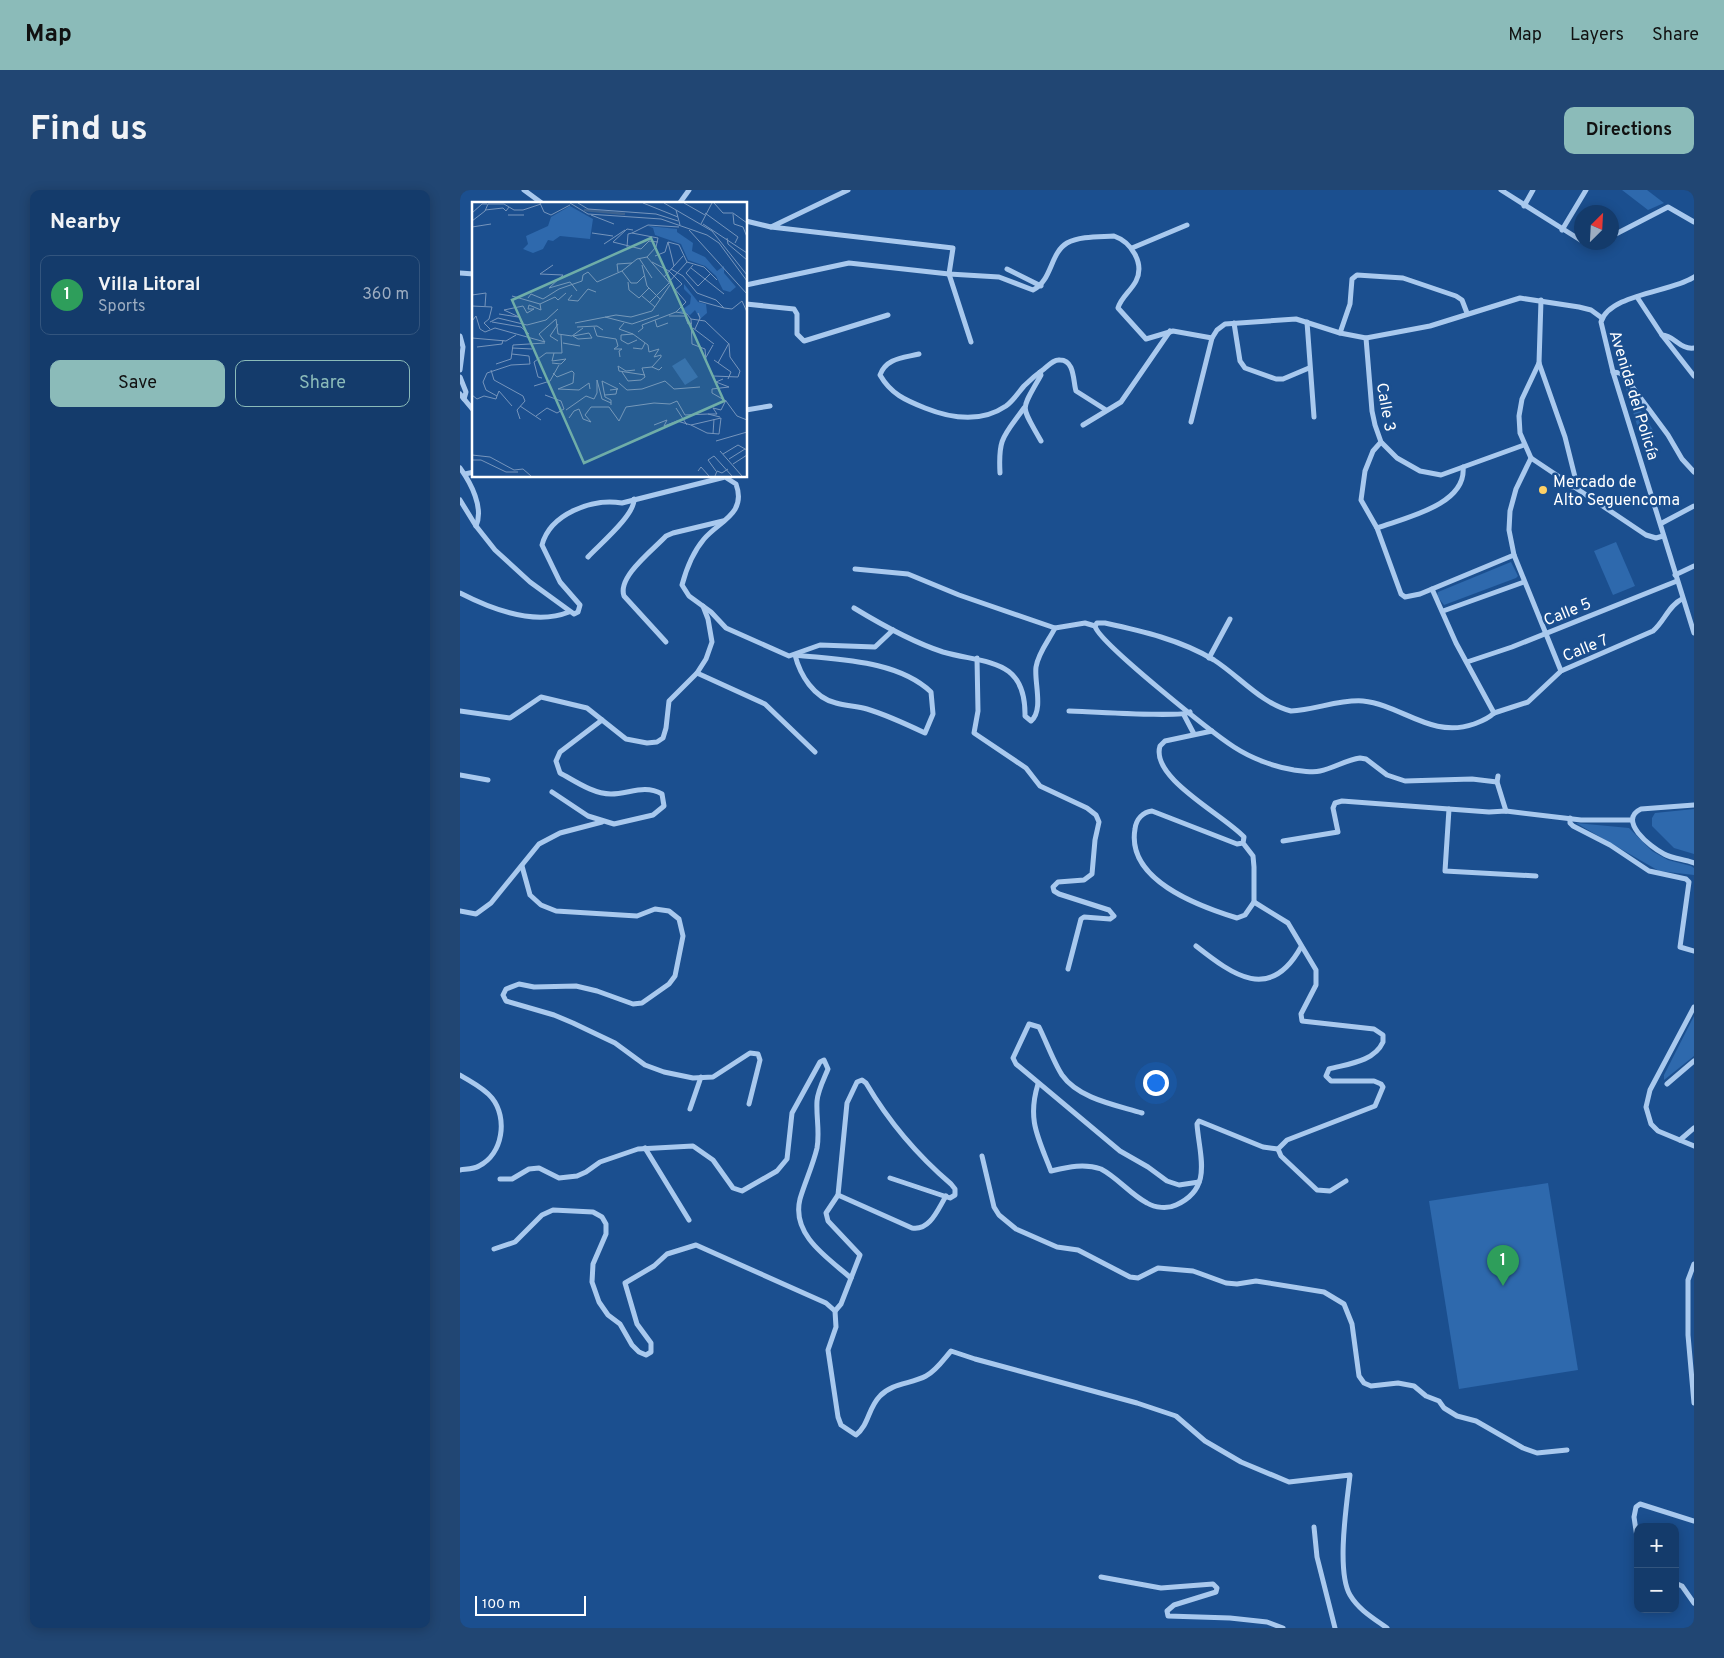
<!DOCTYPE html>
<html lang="en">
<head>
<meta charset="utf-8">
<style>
  body { margin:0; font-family:Overpass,sans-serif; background:#214673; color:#f1f3f6 }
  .controls { position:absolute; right:15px; bottom:15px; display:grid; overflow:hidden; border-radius:10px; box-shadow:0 2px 12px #0003 }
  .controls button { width:45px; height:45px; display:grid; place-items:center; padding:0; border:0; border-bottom:1px solid #33557e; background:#143b6b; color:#f1f3f6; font:25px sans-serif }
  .compass { position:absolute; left:1114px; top:15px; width:45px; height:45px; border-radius:50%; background:#143b6b; box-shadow:0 2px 12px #0003; rotate:24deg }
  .scale { position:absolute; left:15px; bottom:12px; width:111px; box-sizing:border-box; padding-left:5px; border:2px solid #fff; border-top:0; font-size:14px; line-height:18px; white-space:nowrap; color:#fff; -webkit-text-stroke:4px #1b4f8f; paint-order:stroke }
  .you { position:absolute; left:695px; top:892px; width:18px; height:18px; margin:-12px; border:4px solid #fff; border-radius:50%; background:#1a73e8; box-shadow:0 0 0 8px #1a73e833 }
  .badge { display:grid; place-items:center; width:32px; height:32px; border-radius:50%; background:#8bbbb9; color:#fff; font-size:16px; font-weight:700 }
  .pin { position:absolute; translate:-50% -41px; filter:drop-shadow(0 1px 2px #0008) }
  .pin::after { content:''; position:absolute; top:26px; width:18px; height:15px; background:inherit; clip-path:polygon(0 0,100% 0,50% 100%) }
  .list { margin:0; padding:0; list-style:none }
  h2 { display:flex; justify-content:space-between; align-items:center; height:65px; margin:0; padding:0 20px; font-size:21px }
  h2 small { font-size:16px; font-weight:400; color:#9dadc1 }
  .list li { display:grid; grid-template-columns:32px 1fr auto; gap:15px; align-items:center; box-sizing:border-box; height:80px; margin:0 10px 10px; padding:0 10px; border:1px solid #33557e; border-radius:10px }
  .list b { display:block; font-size:19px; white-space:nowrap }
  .list p { margin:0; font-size:16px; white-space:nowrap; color:#9dadc1 }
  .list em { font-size:16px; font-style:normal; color:#9dadc1 }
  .actions { display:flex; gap:10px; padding:15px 20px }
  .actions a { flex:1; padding:11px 0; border:1px solid #8bbbb9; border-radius:10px; text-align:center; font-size:18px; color:#8bbbb9 }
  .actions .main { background:#8bbbb9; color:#111 }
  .map { position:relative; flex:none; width:1234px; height:1438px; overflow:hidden; border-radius:10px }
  header { display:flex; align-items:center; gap:30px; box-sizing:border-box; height:70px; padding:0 25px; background:#8bbbb9; color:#111 }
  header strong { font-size:24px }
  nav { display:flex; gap:28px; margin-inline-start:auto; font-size:18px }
  .intro { display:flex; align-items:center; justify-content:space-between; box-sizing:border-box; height:120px; padding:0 30px }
  h1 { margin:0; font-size:35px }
  .button { padding:12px 22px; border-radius:10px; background:#8bbbb9; color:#111; font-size:18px; font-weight:700 }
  main { display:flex; gap:30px; padding:0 30px }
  aside { flex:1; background:#143b6b; border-radius:10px; box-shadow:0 2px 12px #0003 }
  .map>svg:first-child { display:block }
  .green { fill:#2e69ad }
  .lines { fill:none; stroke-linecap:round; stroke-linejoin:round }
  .street { stroke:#a9c9ee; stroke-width:5 }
  .poi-dot { fill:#ffd166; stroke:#1b4f8f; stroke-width:2 }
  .labels { text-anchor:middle; stroke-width:5; stroke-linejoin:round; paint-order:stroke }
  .street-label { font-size:16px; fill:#fff; stroke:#1b4f8f }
  .poi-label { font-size:16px; fill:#fff; stroke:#1b4f8f; text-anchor:start }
  .inset-river { fill:none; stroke:#3c6290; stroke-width:2.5 }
  .inset-road { fill:none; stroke:#7695bc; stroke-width:1 }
  .view { fill:#6fada8; fill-opacity:0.15; stroke:#6fada8; stroke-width:2.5 }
  .inset-edge { fill:none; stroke:#fff; stroke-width:2.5 }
</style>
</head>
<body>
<header>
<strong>Map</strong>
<nav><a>Map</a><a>Layers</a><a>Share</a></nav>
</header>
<div class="intro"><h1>Find us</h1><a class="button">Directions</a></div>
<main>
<aside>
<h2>Nearby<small></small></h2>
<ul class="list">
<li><span class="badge" style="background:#2e9e5b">1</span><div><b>Villa Litoral</b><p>Sports</p></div><em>360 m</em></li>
</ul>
<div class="actions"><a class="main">Save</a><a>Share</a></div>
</aside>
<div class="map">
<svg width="1234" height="1438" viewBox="0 0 1234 1438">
  <rect width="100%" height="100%" fill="#1b4f8f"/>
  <g class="green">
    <path d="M1162,0h25l17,13 -16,7z"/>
    <path d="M1165,195l28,45 -13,5z"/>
    <path d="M1156,352l19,44 -22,9 -19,-44z"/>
    <path d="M1051,372l7,14 -2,2 -72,27 -7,-9 1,-4z"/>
    <path d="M1234,619v45l-20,-6 -22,-22v-8l3,-5z"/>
    <path d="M1116,633l53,5 23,23 16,9 23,6 3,2v7l-35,-4z"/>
    <path d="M1234,826v40l-30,24v-5z"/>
    <path d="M1088,993l30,187 -119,19 -30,-188z"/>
  </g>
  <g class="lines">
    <g class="street">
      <path d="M64,0l19,14"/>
      <path d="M388,0l-77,37 182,21 -4,26 22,68"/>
      <path d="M1041,0l81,51"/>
      <path d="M219,14l10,-14"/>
      <path d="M1064,16l9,-16"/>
      <path d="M286,31l25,6"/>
      <path d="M1102,40l24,-40"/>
      <path d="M1152,46l56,-29 26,15"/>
      <path d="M1124,52h11"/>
      <path d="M672,58l55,-23"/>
      <path d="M547,79l34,17"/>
      <path d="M0,83l14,1"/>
      <path d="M1234,87c-22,15 -85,17 -93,45l12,50 81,261"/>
      <path d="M286,95l103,-22 100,11 50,3 34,13c19,-9 17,-37 34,-47 13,-7 33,-6 47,-7 17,6 31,27 22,45 -5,10 -15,16 -18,27l28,31 27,-8 39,7"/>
      <path d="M1177,107l25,38 32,41"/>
      <path d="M1081,110l-2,63 26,74 10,40 -3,10"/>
      <path d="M286,114l48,5 3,5v20l7,7 84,-26"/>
      <path d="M847,132l7,95"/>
      <path d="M774,133l6,38 5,7 31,11h7l26,-11"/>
      <path d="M880,143l10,-29 2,-25 5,-4 46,3 53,18 6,4 5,13"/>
      <path d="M1202,145c12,0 18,15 32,13"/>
      <path d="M0,146l3,11 -3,23"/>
      <path d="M906,148l6,73 3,14 6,17 16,16 23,13 21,4 83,-30"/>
      <path d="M459,164c-16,4 -33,4 -39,21 11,19 25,25 45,33 25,10 56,15 81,-2 7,-5 12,-13 18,-20 6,-6 13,-12 20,-17 5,-4 10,-10 16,-9 15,0 13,22 16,31l30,19"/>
      <path d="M1079,173l-17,36 -3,17 1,17 11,25 115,77 10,3 7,-2"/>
      <path d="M580,182l1,3c-21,38 -21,28 0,66"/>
      <path d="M1153,182l7,1 5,4 43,58 14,24 12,13"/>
      <path d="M0,187l6,15 -2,7"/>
      <path d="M0,204l14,17"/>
      <path d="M286,220l24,-4"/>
      <path d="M731,232l21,-84 5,-8 8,-6 71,-5 44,14 26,5 64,-12 90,-28 59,9 12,3 11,8"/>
      <path d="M623,235l38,-23 49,-71"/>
      <path d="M921,252l-8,9 -8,20 -4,29 16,28 24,66 4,3 15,-3 94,-39"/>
      <path d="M1071,268l-15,31 -6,22 -1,19 5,25 47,116"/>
      <path d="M0,278c11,15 24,40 16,58"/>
      <path d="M540,283c-2,-36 4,-37 24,-65"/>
      <path d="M5,284l9,-2"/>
      <path d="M0,310l16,26 19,24 35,32 44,32 4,-2 2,-7 -20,-23 -18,-37c8,-31 50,-47 80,-42l103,-26 11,7c11,30 -17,37 -32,55 -11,13 -18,31 -22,46l7,11 22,16 15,16 63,28 31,-11 55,2 18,-17"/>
      <path d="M1202,333l32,-17"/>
      <path d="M917,338c27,-10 90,-23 86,-61"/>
      <path d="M128,367c11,-12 47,-42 46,-58"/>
      <path d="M395,379l53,5 51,21 96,33 30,-5 10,3 2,-3h8c37,8 76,17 109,37 25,16 48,44 77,51 24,-1 49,-12 72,-10 39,4 68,38 111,23 8,-3 14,-5 20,-11"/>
      <path d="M1215,385l19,-9"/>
      <path d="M972,399l24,54 38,70"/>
      <path d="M0,403c31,16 74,33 109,19"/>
      <path d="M394,418c28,17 58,34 89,44 42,12 83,5 82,64l6,5c13,-11 3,-39 5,-54 2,-14 13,-27 19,-39"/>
      <path d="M983,421l81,-29"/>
      <path d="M635,436c3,16 119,108 139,121 17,11 40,20 60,23 8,1 19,3 26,1 14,-3 26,-11 40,-13l6,1 21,16 18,6 67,-2 25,3"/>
      <path d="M206,452l-42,-46c-7,-19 29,-46 42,-60l7,-3 50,-12"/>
      <path d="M335,465c44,5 102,5 136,37l2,22 -8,19c-19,-9 -38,-18 -58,-24 -10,-3 -21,-3 -31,-6 -22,-5 -36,-28 -41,-48z"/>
      <path d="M517,468l1,53 -4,22 52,35 14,18 47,22 9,7 3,7 -4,18 -3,34 -8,6 -26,2 -5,5 1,4 5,3 50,16 5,6 -4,3 -26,-2 -3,2 -13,50"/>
      <path d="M749,468l21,-39"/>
      <path d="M1007,472l45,-15 165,-66"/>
      <path d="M237,483l68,31 50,48"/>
      <path d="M0,521l50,7 31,-21 46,11 39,31 21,4 10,-1 6,-4 3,-10 3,-27 28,-28 9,-14 6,-17 -4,-23 -5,-13"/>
      <path d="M609,521c18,0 112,7 121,1"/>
      <path d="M1034,523l34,-11 33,-31 92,-40c11,-9 16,-26 29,-32"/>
      <path d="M724,525l10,19"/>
      <path d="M752,541l-47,10 -5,5c-10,32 64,69 84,91l-1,6 -6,1 -85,-33c-9,1 -16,8 -17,18 -9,51 63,77 102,89l8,-3 9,-13v-35l-1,-11 -10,-13"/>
      <path d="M0,585l28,5"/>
      <path d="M1038,586l-1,6 9,29"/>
      <path d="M92,602l36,24 26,8 39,-9 11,-9 -2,-12c-18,-10 -33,0 -51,0 -18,0 -36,-13 -51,-21l-4,-12 4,-9 42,-32"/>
      <path d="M1234,615l-53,4c-24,11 9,38 23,45 9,5 20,5 30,9"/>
      <path d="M989,619l-4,62 91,5"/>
      <path d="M1110,628v5l3,3 37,19 39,26 37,8 3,3 -9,65 14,4"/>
      <path d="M823,651l55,-9 -5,-24 2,-5 7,-2 147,11 17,-1 75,9h50"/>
      <path d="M62,676l8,29 11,10 15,6 81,5 18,-7 14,2 10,8 4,17 -8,40 -6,8 -27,19 -9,1 -36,-13 -21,-5 -42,1 -15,-3 -13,5 -3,6 3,6 48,14 19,8 42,20 30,22 19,7 29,6 20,-1 37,-24 8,1 2,6 -11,44"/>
      <path d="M794,712l34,21 28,47v15l-15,29 1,7 72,8 9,6v7c-9,20 -36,22 -54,27l-3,7 5,5h43l7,3 2,3 -8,19 -88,34 -9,9 3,7 36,34 13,1 16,-10"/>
      <path d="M0,721l16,3 15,-11 48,-59 21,-11 42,-11"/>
      <path d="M736,756c37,29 74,57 105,1"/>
      <path d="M1234,817l-44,83 -4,17 5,17 7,7 36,15"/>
      <path d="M0,885c11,7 24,13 32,23 16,20 11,56 -13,68 -5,3 -13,3 -19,4"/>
      <path d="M578,894c-11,36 0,53 13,87 17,-4 33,-8 50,-2 17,9 29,25 46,34 8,5 21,6 29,2 38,-17 23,-50 21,-81l2,-3 64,26 15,2"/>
      <path d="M1207,894l27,-23"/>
      <path d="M230,919l11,-32"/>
      <path d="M682,923c-26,-8 -63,-14 -80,-38 -8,-12 -16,-34 -23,-48l-10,-3 -16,34 3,6 104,87 28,16 19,14 12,4 20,-3"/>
      <path d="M1220,950l14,-12"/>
      <path d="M185,958l44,72"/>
      <path d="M522,966l12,51 5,8 17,14 41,18 21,3 52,27 8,1 20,-10 35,3 33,12 11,1 19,-3 68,11 20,12 8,20 7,52 5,7 7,3 27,-3 16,3 12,10 13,5 5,7 13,8 19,5 47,27 14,5 30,-3"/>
      <path d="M40,989h12l17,-10 10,-1 20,10 18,-2 9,-4 14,-10 38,-13 55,-3 20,14 20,28 9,3 35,-20 10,-12 5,-46 28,-51 4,-2 4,9c-4,10 -10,21 -11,32 -1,16 3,31 0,47 -4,17 -12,34 -17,51 -9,36 28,59 51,79"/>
      <path d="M378,1005l74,33c18,3 26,-19 34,-32"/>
      <path d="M34,1059l21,-7 27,-27 11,-5 40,2 9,5 4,7v10l-13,30 -1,18 7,20 9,13 12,9 12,21 7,7 7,3 5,-3v-9l-14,-19 -12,-41 29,-17 13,-12 29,-9 130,58 9,8 1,16 -8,23 10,67 3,8 15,10c13,-10 12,-27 24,-39 12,-13 31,-12 46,-20 10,-5 18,-17 25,-25l24,8 162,44 39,13 29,25 36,21 48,20 61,-7c-3,27 -14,96 0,120 9,15 23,23 37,33"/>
      <path d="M1234,1074l-6,16v55l6,68"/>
      <path d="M375,1121l6,-7 19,-49 -32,-34 -2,-8 12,-18 9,-92 10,-21 5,-2 4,3c23,39 51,72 85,101l4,5v6l-5,3 -60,-20"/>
      <path d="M854,1337l3,30 18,71"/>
      <path d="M1178,1354l-4,-27 2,-10 4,-3 54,17"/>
      <path d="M641,1387l60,11 52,-4 4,4 -1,4 -42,13 -7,6 1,5 62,2 37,4 16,6"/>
      <path d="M1215,1393l7,3 12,17"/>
    </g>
  </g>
  <circle class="poi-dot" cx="1083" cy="300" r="5"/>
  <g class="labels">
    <g class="street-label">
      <text transform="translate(1175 205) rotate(73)" y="6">Avenida del Policía</text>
      <text transform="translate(927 217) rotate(80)" y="6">Calle 3</text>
      <text transform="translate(1107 421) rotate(-22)" y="6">Calle 5</text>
      <text transform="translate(1125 457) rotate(-22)" y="6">Calle 7</text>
    </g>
    <g class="poi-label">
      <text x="1093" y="297">Mercado de<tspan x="1093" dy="18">Alto Seguencoma</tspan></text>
    </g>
  </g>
  <g transform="translate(12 12)">
    <rect width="275" height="275" fill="#1b4f8f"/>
    <path d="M98,4l23,13 -3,20 -30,-3 -7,5 -5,-1 -5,9 -10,4 -10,-4 5,-5 -2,-8 22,-10 3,-9zM176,24l29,3v3l16,11 -1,8 13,6 12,14 7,-5v7l12,14 -6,5 -7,-2 -7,-14 -11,-10 -17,-6 -7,-16 -26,-9 -2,-7zM212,82l14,18 8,2 1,9 -7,6 -5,-9 -5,5 -11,-3 11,-8 1,-8 -7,-7zM213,156l13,19 -13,8 -13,-19z" fill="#2e69ad"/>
    <path class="inset-river" d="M112,8l41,4"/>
    <path class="inset-road" d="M68,1l4,9 7,3 19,-10M98,1l18,11 73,5 46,16 12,8 28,38M106,1l10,6 68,5 22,7M171,1l35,14M192,1l48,28 35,44M212,1l21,12M242,1l9,10h10l14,10M13,8l18,-2 3,3 3,-4M204,8l4,15M0,11l10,-9h5M233,11l33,24 -3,6M261,12l1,10 9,3 4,10M36,13h16M119,13l23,9M0,19l13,-10 3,-7h16l10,6h9l18,-6M229,22l11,-21M231,22l44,29M0,25l19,-3M207,25l-31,-2 -16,8 26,5 -2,9 -9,10 39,45 -10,10 11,2 4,5 1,25 13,5 1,12 7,15 25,1 2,-6 -10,-14 -1,-13 -24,-23 -14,-2M161,28l-6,-1 -14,13 28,7 8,-8 9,1M217,28l58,64M120,31l21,3M255,36l1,6 19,16M196,40l11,3 8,17 17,5 13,13M196,40l6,24M132,42l21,-14M155,45l1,-13 4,-1M183,54l10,-4 3,-10M167,56l13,20M180,60l17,9M81,63l-13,9 23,1 -14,13 21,-6 7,9M170,63l5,21 13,13M221,63l-7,8 12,13 12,-12M219,66l33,26M199,67l12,7 14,17 19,7 8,8 8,1 10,-8 5,11M150,69l9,12h6l8,-8M197,69l13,13 -7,6M146,70l-1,-8 15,-1M192,75l19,-21M110,79l1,-6 5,-3 9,10 25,-11 15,-12 10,-2M156,80l1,8 10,8 10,-10M197,80l18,-20M0,93l14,-2 -1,13M100,93l-4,5 10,1 10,-12 8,3M40,94l28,8 15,-7 3,3 8,-7M170,94l13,11M56,96l3,-4 12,5 16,-10 23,-8M227,99l25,7M177,101l20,-20M0,104l20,1 -3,12 -5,4 6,6M27,112l19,3M197,114h16l3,8 4,-1M133,115l27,7 27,-9M183,118l2,7 11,-4M0,119l4,-5 4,13 5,3 10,-4 50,14 -6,-8 17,-15 2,15 14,2 11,-8M18,120l8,-4 29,7 19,-5 12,-11M20,120l29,5 8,7M51,121l-4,-6 -15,-7 19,-4 4,7 7,-4h-6l1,-4 12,5 -1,-6M103,121l41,-8 15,2 21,-6 18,-26M152,121l-5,6 14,5 -12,1v5l7,4 9,-4M105,125l20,-1 6,4M122,125l3,9 19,3 2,7 -4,3h8l-3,2 1,6M221,126l21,16M223,127l5,-11 -2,-5M166,130l5,-4 -1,-3 34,-13M117,131l3,5 -14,1 -5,-3zM161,132l15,11 1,7 10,-3 -5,8 7,-2v2l-9,10 7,3 3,-3M0,136l34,3 10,-6M86,139l-8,-5 8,-12M91,141l17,3M5,145l25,-3 1,-4M40,146l20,1M161,146l9,1 3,-6M233,157l8,-14M242,158l17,12 -3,7M80,161l9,1 5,-5 -14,2 2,-8M246,161l11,-20M24,162l15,-5 2,-14 32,-2M19,168l3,10 29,16 2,5 -8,9 3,9M163,168l-9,1 -8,-5 1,5 26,4M150,170l6,9 13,-1 4,-3 -3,-9 10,-1M81,171l4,4 15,-6 2,2 -1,10 -15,6 21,1 10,-7 1,6M70,176l-4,-1 -4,-15 12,-9h16l-1,-18M251,177l-7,3 13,5 -17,2v4l14,8 11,15 10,4M147,181l8,7 15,-1 23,-8 9,8 26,-2M62,184l16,-5 9,-16M138,188l8,-1 -16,-8 3,16 6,3v5M0,193l5,4 7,-3 12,3 1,-3 -11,-6 -3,-8 4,-9 24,-8 19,-1 -1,-8 -17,-2M133,193l11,-1 1,-5M25,194l2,-5 13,15M48,204l21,14M204,206l11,17M94,208l20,-14 8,3 3,-6v-13l5,19 9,4M64,214l11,-8 10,5 7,-4 -3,-8 -16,-6M248,215l-12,-3h9l-4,-6 8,2 5,-10M97,216l5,-7 5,-2 4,10 8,3 -6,-7 6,-8h18l10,14 7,-14 28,-4 16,1 7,-3 8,14 23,-1M182,223l13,-5 -3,6 13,-5 14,4 30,-7M219,223l16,8 12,1 2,-16M241,232l1,-15M244,239l31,-9M248,249l22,25M251,252l15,-9 9,5M0,253l18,2 24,13 9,-1 8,7M257,257l16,-10M0,258h9l25,12h12M261,262l14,-9M226,269l3,-4 8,9M244,269l-8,-11 6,-4 18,20M243,274l2,-5 5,2 6,-4"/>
    <path class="view" d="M179,36l73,163 -140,62 -72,-163z"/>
    <rect width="275" height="275" class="inset-edge"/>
  </g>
</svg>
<div class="controls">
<button>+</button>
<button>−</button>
</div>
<svg class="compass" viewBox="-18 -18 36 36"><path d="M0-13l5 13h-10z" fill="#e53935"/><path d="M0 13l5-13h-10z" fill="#9dadc1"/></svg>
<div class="scale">100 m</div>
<div class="you"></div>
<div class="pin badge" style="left:1043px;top:1096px;background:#2e9e5b">1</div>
</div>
</main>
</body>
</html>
